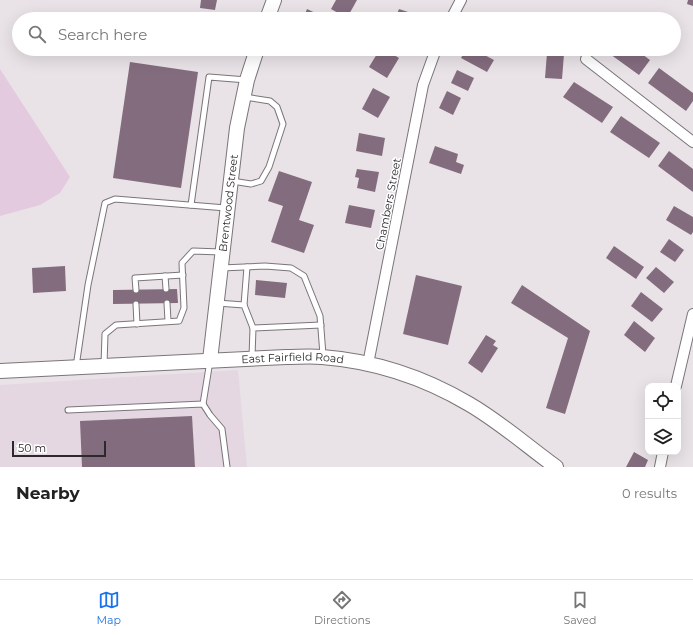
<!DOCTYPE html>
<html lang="en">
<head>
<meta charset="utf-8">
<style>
  body { margin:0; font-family:Montserrat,sans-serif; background:#f6f6f6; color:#222 }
  .controls { position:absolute; right:12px; bottom:12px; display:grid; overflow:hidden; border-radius:8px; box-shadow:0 4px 16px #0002 }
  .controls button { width:36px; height:36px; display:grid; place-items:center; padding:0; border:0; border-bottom:1px solid #e0e0e0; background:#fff; color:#222; font:20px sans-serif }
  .scale { position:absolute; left:12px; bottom:10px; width:94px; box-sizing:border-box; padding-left:4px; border:2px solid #2b292a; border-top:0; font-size:11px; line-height:14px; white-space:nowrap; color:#2b292a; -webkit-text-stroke:3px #fff; paint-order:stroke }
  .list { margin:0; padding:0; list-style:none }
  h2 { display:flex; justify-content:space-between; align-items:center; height:52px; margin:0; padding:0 16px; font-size:17px }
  h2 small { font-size:13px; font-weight:400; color:#767676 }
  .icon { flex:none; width:22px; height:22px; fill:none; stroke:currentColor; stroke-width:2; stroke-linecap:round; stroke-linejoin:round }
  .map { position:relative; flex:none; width:693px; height:467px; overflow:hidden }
  .search { position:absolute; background:#fff; box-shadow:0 4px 16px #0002; left:12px; right:12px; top:12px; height:44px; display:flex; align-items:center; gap:10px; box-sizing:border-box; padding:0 14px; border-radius:22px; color:#767676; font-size:15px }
  .sheet { height:112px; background:#fff }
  nav { display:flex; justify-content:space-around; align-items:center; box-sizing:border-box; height:56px; border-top:1px solid #e0e0e0; background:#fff; font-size:11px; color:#767676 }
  nav a { display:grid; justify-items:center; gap:2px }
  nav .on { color:#1a73e8 }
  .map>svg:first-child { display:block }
  .built { fill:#e4d7e1 }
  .green { fill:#e4cade }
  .building { fill:#836c7e }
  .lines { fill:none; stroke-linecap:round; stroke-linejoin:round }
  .service-casing { stroke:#7a7579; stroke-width:7 }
  .minor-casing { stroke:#7a7579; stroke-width:12 }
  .secondary-casing { stroke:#7a7579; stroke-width:16 }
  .service { stroke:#fff; stroke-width:5 }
  .minor { stroke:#fff; stroke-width:10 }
  .secondary { stroke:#fff; stroke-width:14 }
  .labels { text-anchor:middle; stroke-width:3; stroke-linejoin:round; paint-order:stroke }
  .street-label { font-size:11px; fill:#2b292a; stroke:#fff }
</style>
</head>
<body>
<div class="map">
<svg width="693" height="467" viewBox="0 0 693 467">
  <rect width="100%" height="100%" fill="#e9e3e8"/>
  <path class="built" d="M238,370l9,97h-247v-82z"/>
  <path class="green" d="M0,69l70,108 -10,16 -20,12 -40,11z"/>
  <g class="building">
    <path d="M201,0h16l-2,10 -15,-2z"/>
    <path d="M336,0h21l-10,18 -16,-9z"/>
    <path d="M688,0h5v6l-6,-2z"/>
    <path d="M307,9l21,10h-25z"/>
    <path d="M399,9l18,6 -2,4h-20z"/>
    <path d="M579,14l3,5h-12z"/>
    <path d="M380,49h4l15,9 -12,20 -18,-11z"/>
    <path d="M466,49h7l21,11 -7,12 -26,-14z"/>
    <path d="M603,49h32l15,11 -11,15z"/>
    <path d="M547,53l17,1 -2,25 -17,-1z"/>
    <path d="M130,62l68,10 -17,116 -68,-10z"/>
    <path d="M659,68l34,25v8l-7,10 -38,-28z"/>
    <path d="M457,70l17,8 -6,13 -17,-8z"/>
    <path d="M574,82l39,25 -11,16 -39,-26z"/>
    <path d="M373,88l17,9 -12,21 -16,-9z"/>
    <path d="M447,91l14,7 -8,17 -14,-7z"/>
    <path d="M621,116l39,27 -11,15 -39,-26z"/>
    <path d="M359,133l26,5 -3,18 -26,-5z"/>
    <path d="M435,146l23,8 -2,8 8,3 -3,9 -32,-11z"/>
    <path d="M669,151l24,18v23l-35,-26z"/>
    <path d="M357,169l22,3 -4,20 -18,-4 2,-10 -4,-1z"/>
    <path d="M279,171l33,11 -13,38 15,5 -10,28 -33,-11 12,-36 -15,-5z"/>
    <path d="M349,205l26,5 -4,18 -26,-5z"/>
    <path d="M674,206l19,11v15l-2,3 -25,-15z"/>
    <path d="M669,239l15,11 -9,12 -15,-10z"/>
    <path d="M614,246l30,21 -8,12 -30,-21z"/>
    <path d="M65,266l1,25 -33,2 -1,-25z"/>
    <path d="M656,267l18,15 -10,11 -18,-15z"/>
    <path d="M416,275l46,11 -14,59 -45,-11z"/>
    <path d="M256,280l31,3 -2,15 -30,-3z"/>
    <path d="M522,285l68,46 -25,83 -19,-6 22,-70 -57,-35z"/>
    <path d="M177,289l1,14 -65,1v-14z"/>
    <path d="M641,292l22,17 -11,13 -21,-16z"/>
    <path d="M634,321l21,17 -10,14 -21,-17z"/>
    <path d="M486,335l10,6 -3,4 5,3 -16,25 -14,-10z"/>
    <path d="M192,416l3,51h-113l-2,-46z"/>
    <path d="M634,452l14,8 -3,7h-19z"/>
  </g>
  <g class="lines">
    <defs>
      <g id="service">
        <path d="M232,181l19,3 10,-3 8,-14 14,-43 -6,-17 -7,-6 -25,-4"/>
        <path d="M191,205l18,-128 38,3"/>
        <path d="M221,268l44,-2 26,2 13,8 16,40 3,39"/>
        <path d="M165,276l1,13"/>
        <path d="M136,290l-1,-12 48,-3"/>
        <path d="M167,303l1,18"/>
        <path d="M217,303l27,2 9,23"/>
        <path d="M136,304l1,20"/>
        <path d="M244,305l3,-38"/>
        <path d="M252,357l1,-29 68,-3"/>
        <path d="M104,365l1,-31 11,-9 63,-4 5,-13 -2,-45 11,-12 28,1"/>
        <path d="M76,367l12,-82 17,-82 10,-4 111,9"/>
        <path d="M203,404l7,-43"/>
        <path d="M68,410l135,-6 7,11 12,14 5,38"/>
      </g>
      <g id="minor">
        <path d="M451,19l10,-19"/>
        <path d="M586,59l107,83"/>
        <path d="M368,364l55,-279 13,-36"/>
        <path d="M676,386l17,-72"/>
        <path d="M660,467l3,-15"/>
      </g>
      <g id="secondary">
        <path d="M267,19l7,-19"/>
        <path id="s1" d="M210,360l27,-232 10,-48 10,-31"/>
        <path id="s2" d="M0,371l286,-14c12,0 24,-1 36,0 52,4 103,21 147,47 31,18 58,42 87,63"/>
      </g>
    </defs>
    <use href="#service" class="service-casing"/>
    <use href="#minor" class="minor-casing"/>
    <use href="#secondary" class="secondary-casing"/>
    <use href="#service" class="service"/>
    <use href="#minor" class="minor"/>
    <use href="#secondary" class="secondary"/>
  </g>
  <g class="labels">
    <g class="street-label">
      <text dy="4" stroke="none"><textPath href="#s1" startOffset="158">Brentwood Street</textPath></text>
      <text transform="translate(388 204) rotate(-79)" y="4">Chambers Street</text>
      <text dy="4" stroke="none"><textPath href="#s2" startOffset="293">East Fairfield Road</textPath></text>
    </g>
  </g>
</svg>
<div class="controls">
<button><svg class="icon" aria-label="locate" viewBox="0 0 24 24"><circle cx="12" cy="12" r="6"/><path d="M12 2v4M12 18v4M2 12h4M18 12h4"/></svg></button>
<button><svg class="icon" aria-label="layers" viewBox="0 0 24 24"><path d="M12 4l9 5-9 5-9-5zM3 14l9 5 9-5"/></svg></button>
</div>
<div class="scale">50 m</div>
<div class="search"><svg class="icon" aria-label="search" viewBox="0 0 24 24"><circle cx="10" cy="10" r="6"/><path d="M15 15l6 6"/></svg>Search here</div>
</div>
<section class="sheet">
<h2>Nearby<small>0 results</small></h2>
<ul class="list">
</ul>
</section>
<nav>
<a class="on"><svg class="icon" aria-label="map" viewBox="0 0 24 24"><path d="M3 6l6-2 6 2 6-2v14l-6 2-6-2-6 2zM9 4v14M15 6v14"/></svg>Map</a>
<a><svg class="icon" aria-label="directions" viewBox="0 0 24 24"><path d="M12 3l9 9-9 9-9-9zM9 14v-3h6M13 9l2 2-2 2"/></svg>Directions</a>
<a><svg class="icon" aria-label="saved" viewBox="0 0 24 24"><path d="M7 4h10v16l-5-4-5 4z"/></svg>Saved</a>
</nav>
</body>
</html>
